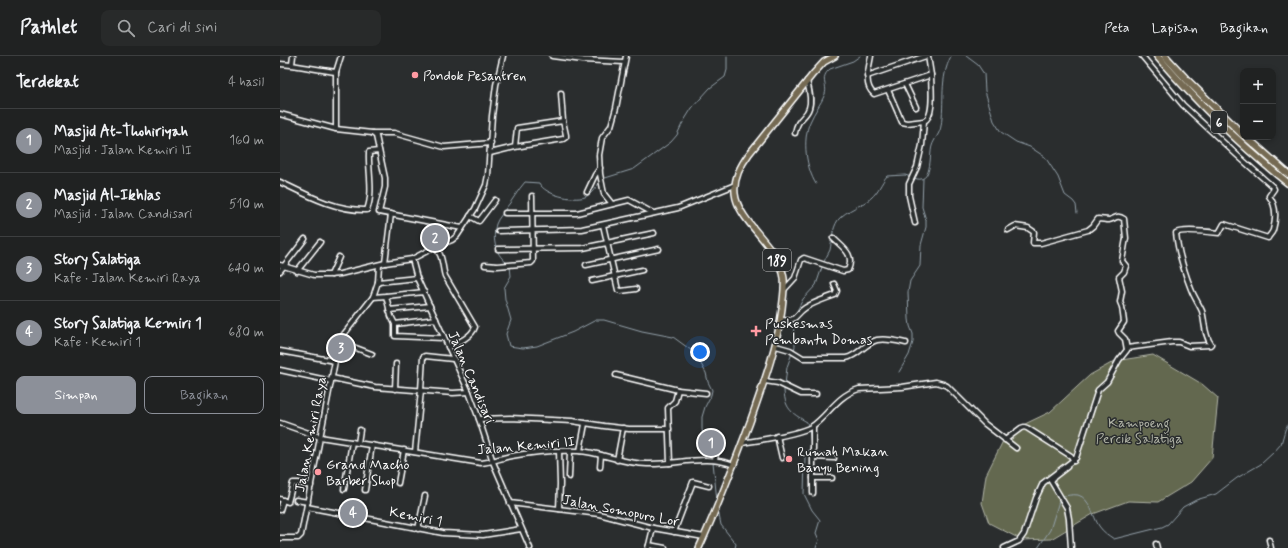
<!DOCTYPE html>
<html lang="id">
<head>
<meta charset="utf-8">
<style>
  body { margin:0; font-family:Mynerve,sans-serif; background:#282a2a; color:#f1f3f6 }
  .controls { position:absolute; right:12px; top:12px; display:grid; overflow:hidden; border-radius:8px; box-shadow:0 2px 6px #0003 }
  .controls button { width:36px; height:36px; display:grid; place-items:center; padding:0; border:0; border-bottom:1px solid #3d3f40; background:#202222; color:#f1f3f6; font:20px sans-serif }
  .you { position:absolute; left:420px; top:296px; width:14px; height:14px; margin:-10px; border:3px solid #fff; border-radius:50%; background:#1a73e8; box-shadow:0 0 0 6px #1a73e833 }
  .badge { display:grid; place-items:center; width:26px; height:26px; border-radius:50%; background:#8c9099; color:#fff; font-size:13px; font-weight:700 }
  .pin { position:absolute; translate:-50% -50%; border:2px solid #fff; box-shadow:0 1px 4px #0006 }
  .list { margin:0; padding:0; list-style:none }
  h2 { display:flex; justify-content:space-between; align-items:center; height:52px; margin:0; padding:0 16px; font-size:17px }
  h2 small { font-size:13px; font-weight:400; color:#a2a4a5 }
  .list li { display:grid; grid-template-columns:26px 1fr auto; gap:12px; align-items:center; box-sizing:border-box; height:64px; padding:0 16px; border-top:1px solid #3d3f40 }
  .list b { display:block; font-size:15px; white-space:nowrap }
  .list p { margin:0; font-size:13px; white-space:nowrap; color:#a2a4a5 }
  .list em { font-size:13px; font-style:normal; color:#a2a4a5 }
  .actions { display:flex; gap:8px; padding:12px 16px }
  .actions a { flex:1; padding:9px 0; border:1px solid #8c9099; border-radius:8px; text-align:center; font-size:14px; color:#8c9099 }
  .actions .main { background:#8c9099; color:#fff }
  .icon { flex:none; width:22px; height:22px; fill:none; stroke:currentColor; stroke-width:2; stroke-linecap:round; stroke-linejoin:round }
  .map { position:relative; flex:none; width:1008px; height:492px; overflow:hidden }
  header { display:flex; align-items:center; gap:24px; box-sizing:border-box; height:56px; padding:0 20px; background:#202222; border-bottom:1px solid #3d3f40 }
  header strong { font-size:19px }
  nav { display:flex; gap:22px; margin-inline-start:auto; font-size:14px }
  .search { width:280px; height:36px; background:#282a2a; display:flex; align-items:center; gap:10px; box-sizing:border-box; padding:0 14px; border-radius:8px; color:#a2a4a5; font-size:15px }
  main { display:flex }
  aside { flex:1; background:#202222 }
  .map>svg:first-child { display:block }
  .green { fill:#63684f; stroke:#b1b4a7 }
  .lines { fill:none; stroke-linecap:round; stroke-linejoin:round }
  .stream { stroke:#94a1aa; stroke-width:1 }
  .minor-casing { stroke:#fff; stroke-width:7 }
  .major-casing { stroke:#fff; stroke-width:8 }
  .highway-casing { stroke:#fff; stroke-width:9 }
  .minor { stroke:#2a2d2e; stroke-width:4 }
  .major { stroke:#746b52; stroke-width:5 }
  .highway { stroke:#746b52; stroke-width:6 }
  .poi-dot { fill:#ff9aa2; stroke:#2a2d2e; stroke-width:1.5 }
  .labels { text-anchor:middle; stroke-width:3; stroke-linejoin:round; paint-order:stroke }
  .shield { fill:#2a2d2e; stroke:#bfc0c0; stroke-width:1 }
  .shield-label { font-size:13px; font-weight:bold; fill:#fff }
  .poi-label { font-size:14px; fill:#fff; stroke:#2a2d2e; text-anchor:start }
  .street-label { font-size:14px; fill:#fff; stroke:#2a2d2e }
  .park-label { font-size:14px; fill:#b1b4a7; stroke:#2a2d2e }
</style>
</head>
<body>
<header>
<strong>Pathlet</strong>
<div class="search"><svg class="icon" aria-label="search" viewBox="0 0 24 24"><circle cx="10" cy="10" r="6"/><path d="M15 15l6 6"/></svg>Cari di sini</div>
<nav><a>Peta</a><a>Lapisan</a><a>Bagikan</a></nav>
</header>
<main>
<aside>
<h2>Terdekat<small>4 hasil</small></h2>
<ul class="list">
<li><span class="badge">1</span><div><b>Masjid At-Thohiriyah</b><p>Masjid · Jalan Kemiri II</p></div><em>160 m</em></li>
<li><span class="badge">2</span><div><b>Masjid Al-Ikhlas</b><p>Masjid · Jalan Candisari</p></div><em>510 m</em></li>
<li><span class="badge">3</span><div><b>Story Salatiga</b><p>Kafe · Jalan Kemiri Raya</p></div><em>640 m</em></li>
<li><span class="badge">4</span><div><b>Story Salatiga Kemiri 1</b><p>Kafe · Kemiri 1</p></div><em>680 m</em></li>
</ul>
<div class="actions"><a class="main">Simpan</a><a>Bagikan</a></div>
</aside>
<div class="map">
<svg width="1008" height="492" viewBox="0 0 1008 492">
  <rect width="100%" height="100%" fill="#2a2d2e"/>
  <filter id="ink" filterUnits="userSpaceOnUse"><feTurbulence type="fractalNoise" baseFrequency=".025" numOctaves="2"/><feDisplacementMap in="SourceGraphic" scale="8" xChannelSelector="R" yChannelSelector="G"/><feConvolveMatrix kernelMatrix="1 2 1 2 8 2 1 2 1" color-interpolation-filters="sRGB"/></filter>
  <g filter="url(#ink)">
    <path class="green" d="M873,299l49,29 16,14 -6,60 -21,24 -33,20 -30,-1 -35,13 -42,25 -29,1 -33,-17 -7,-20 4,-28 20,-40 21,-12 23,-11 40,-37 25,-14z"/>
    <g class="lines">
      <g class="stream">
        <path d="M686,0l12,9 6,9 1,17 9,30 7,11 15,10 14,5 15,10 13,20 7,18 8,6 3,4 1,8"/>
        <path d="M634,122c19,8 15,-23 18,-32 2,-7 8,-12 9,-20 4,-25 -2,-46 10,-70"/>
        <path d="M322,123l32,-10 37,-27 6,-7 5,-11 10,-16 18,-20 15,-11 2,-7v-14"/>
        <path d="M536,128c-10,-16 -14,-44 -6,-62 4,-10 11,-18 15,-28 3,-9 -6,-16 5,-25l23,-8 7,-5"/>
        <path d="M229,208c-14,-8 -17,-25 -13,-40 2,-6 7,-10 10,-16 7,-8 11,-17 19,-26l14,1c6,12 34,18 46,14 7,-3 11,-10 15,-15"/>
        <path d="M543,208c2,-5 5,-10 7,-14 2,-10 2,-21 8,-30 8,-10 24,-14 33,-22 8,-7 10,-15 16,-22l18,-1 6,2"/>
        <path d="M230,210l1,10 -7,12 1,11 6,21 -5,14 3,12 14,2 14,-2 36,-14 23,-12h8l38,11 31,6 22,16 11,20 2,9 4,8 -1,5 -6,12 -3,10v12l2,13 3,7 3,4 2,6"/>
        <path d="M516,257l7,-14 13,-14 6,-18"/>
        <path d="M514,264c-3,11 4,20 0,30"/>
        <path d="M619,316l10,-17 4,-13v-8l-3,-8 -1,-7 -1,-27 2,-11 10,-15 1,-21 5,-18v-7l-4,-13 1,-28"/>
        <path d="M505,329l2,-18 5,-14"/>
        <path d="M504,332c0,20 7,25 23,34l1,4"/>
        <path d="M529,373l2,17 -6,11 -1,37 8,16 8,10 -4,13 3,7 -3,8"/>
        <path d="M433,406l4,39"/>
        <path d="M782,440c5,0 10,-2 16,-1 12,3 15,22 21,31 4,6 9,9 15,13l48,-12 6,-3 15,-17 13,-7 20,-6 21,-16 24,-14 13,-12 7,-8 4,-14 3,-6"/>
        <path d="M438,454l3,15 15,19 -1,4"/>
        <path d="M758,492l12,-18 10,-32"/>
      </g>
      <defs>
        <g id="minor">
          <path d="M272,0l31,4 41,2"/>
          <path d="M591,0c-2,12 -8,29 3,38l57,-19 -3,-19"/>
          <path d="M0,8c19,1 37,6 56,8l5,-16"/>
          <path d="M12,8l1,-8"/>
          <path d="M587,20l59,-20"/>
          <path d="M625,28l11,23"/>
          <path d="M608,34l14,32 5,1 17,-2 -2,24 -5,22 -8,17v12l6,27"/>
          <path d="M281,37l2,28"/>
          <path d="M0,58l56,15 36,4 4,3 9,42v9l-6,25 83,16"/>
          <path d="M644,65c11,-4 7,-35 7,-46"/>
          <path d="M56,73v-57"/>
          <path d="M92,77h22l50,14 47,-4"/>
          <path d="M515,77c2,-15 11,-15 14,-25 3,-8 0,-19 -2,-27"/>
          <path d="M210,97l25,-6 48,-8 3,-2v-2l-3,-14 -46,7 -2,19"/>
          <path d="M0,126c27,13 56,29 87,28 7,-18 1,-39 2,-58l10,-1"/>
          <path d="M307,136l8,-17 5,-7"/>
          <path d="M332,148l-8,-10 -4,-20 -1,-19 3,-17 9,-12 5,-18 10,-52"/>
          <path d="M225,157h72l52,-13 24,13"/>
          <path d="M190,160l9,5 16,-21"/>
          <path d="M323,169l15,65 3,1 15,-2"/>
          <path d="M218,175l84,-2 96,-21 57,-23"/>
          <path d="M154,192c9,4 8,19 11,28l30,51c-3,10 -18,16 -27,20"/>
          <path d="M218,193l85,-1 71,-15"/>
          <path d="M132,203l5,19 52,114 10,27 14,43 37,86"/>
          <path d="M105,207l6,-49"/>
          <path d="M0,209l34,10h14l12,-1 45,-11 27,-4 25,-13 15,-6 5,-4 18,-27 11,-24 2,-10 4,-59 4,-31 7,-29"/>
          <path d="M205,209l12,1 34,-3 2,-2 -1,-65"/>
          <path d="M306,209l73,-16"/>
          <path d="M0,215l25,-32"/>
          <path d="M17,215l23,-29"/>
          <path d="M51,219l8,-18"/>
          <path d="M312,225l50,-11"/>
          <path d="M98,226l39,-4"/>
          <path d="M504,234l11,-12 6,-18 3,-2 39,13 5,-1c7,-16 -5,-22 -15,-32"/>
          <path d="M106,240l38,-4"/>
          <path d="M93,241l13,-1 5,20 4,8v12l48,2"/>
          <path d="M109,254l41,-4"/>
          <path d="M501,264c17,2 13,-5 24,-12 9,-6 20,-9 30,-13l2,-4 -3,-7"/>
          <path d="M115,268l41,-5"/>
          <path d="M60,286l32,12"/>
          <path d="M496,290l14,4 13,8h43c12,-2 19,-15 31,-18 9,-2 20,1 29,3"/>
          <path d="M847,292l45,-6h7l10,4 21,-1 1,-1c-7,-9 -6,-22 -9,-33 -3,-7 -8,-14 -11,-22 -7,-18 -13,-37 -15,-56 6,-4 34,-1 43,0l5,-9 44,14c1,-3 4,-4 5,-8 3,-11 4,-24 -4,-34l5,-7 -1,-2 -35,-31 -55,-51 -41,-49"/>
          <path d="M0,295l55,10"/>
          <path d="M0,314l51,11"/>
          <path d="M336,319l62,15 28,3"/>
          <path d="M52,322l43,9 78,6 16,-1"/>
          <path d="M485,325l13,2 23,11h15"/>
          <path d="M115,333l1,-25"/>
          <path d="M199,363l31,-1 62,3 32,5 25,3h40"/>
          <path d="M0,367l40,14 161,26c11,-1 20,-5 30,-7 22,-4 45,-6 67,-5 23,1 45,13 69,13 30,1 58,-10 87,1"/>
          <path d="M533,370v67"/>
          <path d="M497,380l5,22"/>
          <path d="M725,384l16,-12 3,-1 3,1 44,28 3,5"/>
          <path d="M78,387l2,-13"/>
          <path d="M462,387c17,-3 55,-8 69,-16 17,-11 25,-31 48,-38l43,-2 34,-5 7,2 4,2 38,38 31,24"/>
          <path d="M279,395l1,33 -1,25"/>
          <path d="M300,395l5,-27"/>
          <path d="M135,396l6,-62 2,-33 2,-1 28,3"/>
          <path d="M533,401l21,1"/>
          <path d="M337,404l6,-32"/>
          <path d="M435,404l1,-7 4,-12"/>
          <path d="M390,407l-2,-55 7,-7 3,-11"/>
          <path d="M320,411l1,-12"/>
          <path d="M787,411l-13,10 -3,4 16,27 2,11 2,29"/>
          <path d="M289,421l1,-26"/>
          <path d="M533,422h19"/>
          <path d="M118,427l6,-33"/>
          <path d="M64,433l8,-47"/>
          <path d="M85,434l7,-45"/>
          <path d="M0,443l8,3 5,-19h5l13,3"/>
          <path d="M16,444l12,2"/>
          <path d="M230,447l89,11 54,14 51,9"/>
          <path d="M27,451l136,26 40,2 38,-6"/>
          <path d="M0,454l3,-10"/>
          <path d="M138,473l7,-33"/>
          <path d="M394,476l19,-50 16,4"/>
          <path d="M0,482h18l3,-3 34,-174 6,-23 32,-41 5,-15 1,-17"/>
          <path d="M989,484l2,8"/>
          <path d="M876,488l1,4"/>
          <path d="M369,489l4,-17"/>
          <path d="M368,492l1,-3 16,3"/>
          <path d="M724,492l15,-7 5,-7 12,-36 7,-15 33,-25 22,-68 9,-8 12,-22 8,-10 -2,-11 -6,-6 -1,-2 6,-9 -2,-15 -2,-5 2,-11 -3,-14 5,-5 2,-6 -4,-5 4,-23 -2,-19c-7,-5 -9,0 -15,1 -4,0 -7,-1 -11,-1l-5,7 -5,4 -47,13h-8l1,-11 -6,-4 -13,-2 -7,4"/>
        </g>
        <path id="major" d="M419,492c19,-41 35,-84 51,-126 13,-37 27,-74 32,-113 1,-11 3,-20 2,-31 -1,-10 -7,-19 -12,-27 -25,-34 -56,-53 -23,-97l64,-80 11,-12 11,-6"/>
        <g id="highway">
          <path d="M877,0c40,46 83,89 131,127"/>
          <path d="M885,0l23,25 55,54"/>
          <path d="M966,81l42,37"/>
        </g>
      </defs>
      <use href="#minor" class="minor-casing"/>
      <use href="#major" class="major-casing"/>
      <use href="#highway" class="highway-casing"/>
      <use href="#minor" class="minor"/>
      <use href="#major" class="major"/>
      <use href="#highway" class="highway"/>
    </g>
  </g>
  <g class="poi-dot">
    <circle cx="135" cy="19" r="4"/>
    <path d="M474 269h4v4h4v4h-4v4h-4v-4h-4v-4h4z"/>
    <circle cx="509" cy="403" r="4"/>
    <circle cx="38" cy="416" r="4"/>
  </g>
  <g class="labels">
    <g class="shield">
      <rect x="931" y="55" width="16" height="22" rx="3"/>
      <rect x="483" y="193" width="28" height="22" rx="3"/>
    </g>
    <g class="shield-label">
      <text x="939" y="71">6</text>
      <text x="497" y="209">189</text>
    </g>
    <g class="poi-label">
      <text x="143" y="24">Pondok Pesantren</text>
      <text x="485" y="272">Puskesmas<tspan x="485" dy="16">Pembantu Domas</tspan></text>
      <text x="517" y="400">Rumah Makan<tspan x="517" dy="16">Banyu Bening</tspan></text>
      <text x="46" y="413">Grand Macho<tspan x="46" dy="16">Barber Shop</tspan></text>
    </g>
    <g class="street-label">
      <text transform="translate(192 321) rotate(67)" y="5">Jalan Candisari</text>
      <text transform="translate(30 378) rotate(-79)" y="5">Jalan Kemiri Raya</text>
      <text transform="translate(246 389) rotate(-5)" y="5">Jalan Kemiri II</text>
      <text transform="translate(341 454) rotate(11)" y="5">Jalan Somopuro Lor</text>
      <text transform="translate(136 460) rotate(11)" y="5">Kemiri 1</text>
    </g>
    <g class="park-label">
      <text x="859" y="371">Kampoeng<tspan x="859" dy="16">Percik Salatiga</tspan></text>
    </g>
  </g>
</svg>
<div class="controls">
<button>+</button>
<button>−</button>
</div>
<div class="you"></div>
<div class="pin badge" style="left:431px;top:387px">1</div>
<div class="pin badge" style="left:155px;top:182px">2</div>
<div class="pin badge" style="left:61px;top:292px">3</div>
<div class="pin badge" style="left:73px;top:457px">4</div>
</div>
</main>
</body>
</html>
